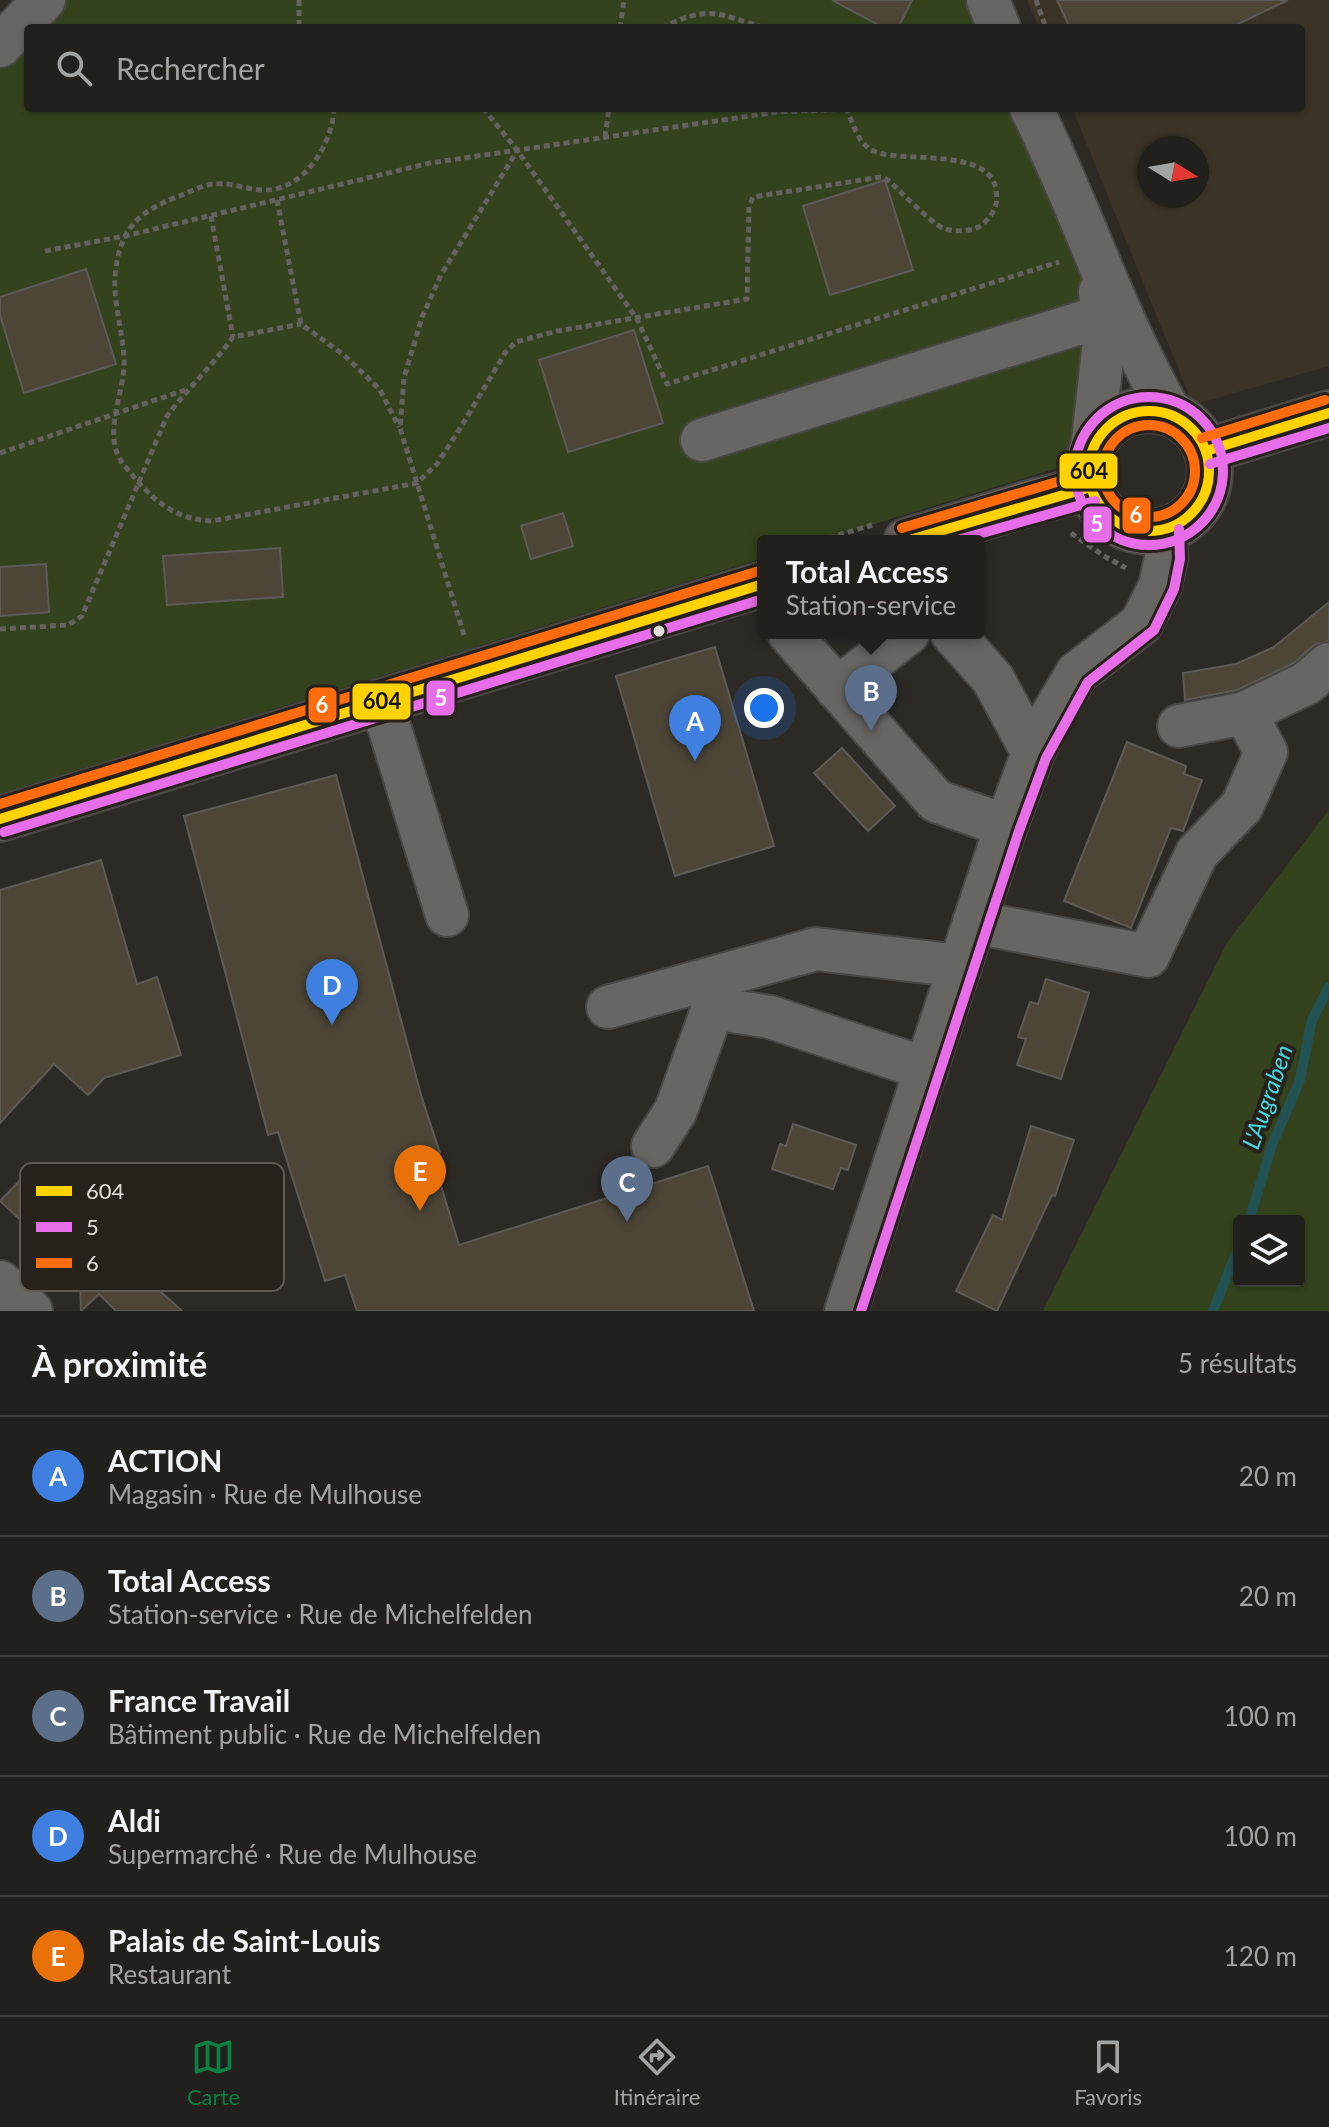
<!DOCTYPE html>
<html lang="fr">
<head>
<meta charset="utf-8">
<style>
  body { margin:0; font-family:Lato,sans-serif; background:#2e2d29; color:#f1f3f6 }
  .controls { position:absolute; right:24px; bottom:24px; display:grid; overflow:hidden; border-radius:8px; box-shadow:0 2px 6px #0004 }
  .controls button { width:72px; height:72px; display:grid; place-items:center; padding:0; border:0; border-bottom:2px solid #3f3e3b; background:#22201c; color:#f1f3f6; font:40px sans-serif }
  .compass { position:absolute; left:1137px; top:136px; width:72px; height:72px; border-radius:50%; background:#22201c; box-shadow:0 2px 6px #0004; rotate:101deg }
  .you { position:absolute; left:764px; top:708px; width:28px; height:28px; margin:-20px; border:6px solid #fff; border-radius:50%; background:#1a73e8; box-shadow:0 0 0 12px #1a73e833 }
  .badge { display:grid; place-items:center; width:52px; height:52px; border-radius:50%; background:#0b8043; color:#fff; font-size:26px; font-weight:700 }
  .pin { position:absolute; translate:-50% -66px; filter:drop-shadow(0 2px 4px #0008) }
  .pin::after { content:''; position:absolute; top:42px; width:28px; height:24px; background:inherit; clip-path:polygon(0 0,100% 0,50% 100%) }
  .popup { position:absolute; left:757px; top:535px; width:228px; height:104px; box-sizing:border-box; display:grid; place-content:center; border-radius:8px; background:#22201c; filter:drop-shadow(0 2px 6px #0005); font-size:26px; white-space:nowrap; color:#a2a3a3 }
  .popup b { font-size:30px; color:#f1f3f6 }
  .popup::after { content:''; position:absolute; left:50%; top:100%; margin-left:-16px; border:16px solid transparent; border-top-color:#22201c }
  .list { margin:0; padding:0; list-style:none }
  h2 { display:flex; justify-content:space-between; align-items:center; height:104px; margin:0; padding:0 32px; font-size:34px }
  h2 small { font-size:26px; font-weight:400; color:#a2a3a3 }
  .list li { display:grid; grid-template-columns:52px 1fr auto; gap:24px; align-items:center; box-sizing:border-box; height:120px; padding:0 32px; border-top:2px solid #3f3e3b }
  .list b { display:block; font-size:30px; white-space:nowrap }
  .list p { margin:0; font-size:26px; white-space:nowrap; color:#a2a3a3 }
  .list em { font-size:26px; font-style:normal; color:#a2a3a3 }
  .icon { flex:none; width:44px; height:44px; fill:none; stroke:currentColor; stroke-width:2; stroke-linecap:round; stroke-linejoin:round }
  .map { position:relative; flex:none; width:1329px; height:1311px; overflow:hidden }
  .search { position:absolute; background:#22201c; box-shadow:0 2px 6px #0004; left:24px; right:24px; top:24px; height:88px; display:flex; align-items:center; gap:20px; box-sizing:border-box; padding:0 28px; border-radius:8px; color:#a2a3a3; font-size:30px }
  .sheet { height:704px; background:#22201c }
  nav { display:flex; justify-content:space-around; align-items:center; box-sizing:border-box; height:112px; border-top:2px solid #3f3e3b; background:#22201c; font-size:22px; color:#a2a3a3 }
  nav a { display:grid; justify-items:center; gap:4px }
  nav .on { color:#0b8043 }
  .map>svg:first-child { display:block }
  .built { fill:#3a3326; fill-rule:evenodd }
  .green { fill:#34431d; fill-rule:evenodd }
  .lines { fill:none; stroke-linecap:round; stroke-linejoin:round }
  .stream { stroke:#235255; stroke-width:10 }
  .building { fill:#4d4637; stroke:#5c5a56; stroke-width:2 }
  .minor-casing { stroke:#494744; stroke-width:46 }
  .major-casing { stroke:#494744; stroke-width:48 }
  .path { stroke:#64625f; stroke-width:5; stroke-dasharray:6 4; stroke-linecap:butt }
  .minor { stroke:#686663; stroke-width:42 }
  .major { stroke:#67605d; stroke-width:44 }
  .bus-1-casing { stroke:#26211a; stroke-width:16 }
  .bus-2-casing { stroke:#26211a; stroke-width:16 }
  .bus-3-casing { stroke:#26211a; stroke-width:16 }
  .bus-1 { stroke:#ffd200; stroke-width:10 }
  .bus-2 { stroke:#e86de8; stroke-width:10 }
  .bus-3 { stroke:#ff6c0d; stroke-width:10 }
  .bus-dot { fill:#e0ddd8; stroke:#26211a; stroke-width:3 }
  .labels { text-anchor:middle; stroke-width:8; stroke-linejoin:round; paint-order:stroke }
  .water-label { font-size:24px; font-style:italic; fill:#44d8e1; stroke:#26211a }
  .key { fill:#26211a; stroke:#5e5953; stroke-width:2 }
  .key-label { font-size:22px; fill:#e0ddd8 }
  .line-badge { stroke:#26211a; stroke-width:3 }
  .badge-label { font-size:22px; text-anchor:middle; font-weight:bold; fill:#fff }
  .pale-badge-label { font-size:22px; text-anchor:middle; font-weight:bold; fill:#111 }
</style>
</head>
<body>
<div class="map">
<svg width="1329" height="1311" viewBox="0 0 1329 1311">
  <rect width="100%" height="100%" fill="#2d2a26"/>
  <path class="built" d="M1027,0h302v366l-136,39 -121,-297h229v-80h-262zM1149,148h48v48h-48z"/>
  <g class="green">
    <path d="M44,0h944l11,28h-971v80h1003l64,143 -7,161 -18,52 -251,77h-56v17l-763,236v-748z"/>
    <path d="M1329,810v501h-286l184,-368zM1239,1221h60v60h-60z"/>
  </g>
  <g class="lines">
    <g class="stream">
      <path d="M1249,1221l23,-76 28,-65 12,-60 17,-33"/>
      <path d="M1213,1311l26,-65"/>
    </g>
  </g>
  <g class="building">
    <path d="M832,0h80l-14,28h-14z"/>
    <path d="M1057,0h231l-58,28h-160z"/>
    <path d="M885,180l28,90 -83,25 -27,-89z"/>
    <path d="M86,269l30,95 -92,29 -24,-78v-18z"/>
    <path d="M634,330l29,93 -95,29 -29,-92z"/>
    <path d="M563,513l10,33 -42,13 -10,-33z"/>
    <path d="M280,548l3,49 -116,8 -4,-49z"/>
    <path d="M46,564l3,48 -49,4v-49z"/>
    <path d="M1329,602v39l-15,4 -20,18 -57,27 -52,10 -2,-27 53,-9 38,-17z"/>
    <path d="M715,647l59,199 -99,30 -59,-200z"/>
    <path d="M1127,742l59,24 -2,8 18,6 -19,51 -12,-3 -40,100 -67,-27z"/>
    <path d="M842,748l53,58 -27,25 -54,-58z"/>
    <path d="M336,775l85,320 19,58 -8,3 27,89 249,-79 46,145h-397l-12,-36 -20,6 -47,-149 -10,3 -84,-319z"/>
    <path d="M101,860l36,124 20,-7 24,78 -77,23 -16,17 -34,-31 -54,59v-233z"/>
    <path d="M1046,979l43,14 -28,86 -44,-14 9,-26 -8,-2 12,-35 8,2z"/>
    <path d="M793,1124l63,21 -8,25 -7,-2 -8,21 -61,-20 8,-25 6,2z"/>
    <path d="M1031,1126l43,14 -19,56 -3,-1 -55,116 -41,-20 37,-76 9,5z"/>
    <path d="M33,1167l50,47 41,-42 25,24 -18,19 50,49 -15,16 2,3 -8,8 22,20h-66l-17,-17 -18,17 -1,-36 -80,-74z"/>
  </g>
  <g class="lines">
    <defs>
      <g id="minor">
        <path d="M988,0l11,28"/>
        <path d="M0,46l44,-46"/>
        <path d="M1031,108c50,100 84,209 140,306"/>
        <path d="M702,440l401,-124"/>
        <path d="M1092,449l13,-117 -5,-40"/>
        <path d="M789,633l147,168 70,25"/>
        <path d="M952,633l41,46 40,74"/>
        <path d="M837,689l71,-56"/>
        <path d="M381,700l66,215"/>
        <path d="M1179,726l66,-13"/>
        <path d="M974,922l174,34 49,-103 45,-47 24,-54 -21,-39 62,-30 22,-19"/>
        <path d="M608,1007l208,-58 144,17"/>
        <path d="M653,1146l23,-36 37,-102 57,9 157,52"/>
        <path d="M0,1282l31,29"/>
        <path d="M846,1311l160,-485 27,-73 15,-31 29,-49 64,-49 19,-38 6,-28 -1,-29"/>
      </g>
      <g id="major">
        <circle cx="1149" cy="471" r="61"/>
        <path d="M1206,451l123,-38"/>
        <path d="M906,541l127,-39 58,-15"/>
        <path d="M0,819l763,-235"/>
      </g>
    </defs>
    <use href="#minor" class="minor-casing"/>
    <use href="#major" class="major-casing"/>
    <g class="path">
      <path d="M299,0v28"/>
      <path d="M1036,0l10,28"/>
      <path d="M620,28l4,-28"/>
      <path d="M662,28c47,-24 55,-14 104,0"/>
      <path d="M334,108c-1,36 -31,85 -73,82 -16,-1 -31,-8 -48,-6 -11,1 -23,8 -34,12 -38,15 -57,29 -63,72 -5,30 7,61 8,91 2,32 -24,76 0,106 25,31 46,54 88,56l205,-38 20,-19 24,-37 44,-74 11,-11 41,-11 190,-32 2,-93 4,-9 128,-20 7,3c12,11 42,42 55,48 9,4 22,3 31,1 9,-3 17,-12 21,-21 2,-6 2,-11 1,-18 -6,-43 -92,-27 -120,-38 -19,-7 -22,-28 -30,-44"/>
      <path d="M483,108l34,42 120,169 30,65 392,-122"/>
      <path d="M605,137l4,-29"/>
      <path d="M277,200l24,124 43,31 36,35 19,37"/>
      <path d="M211,216l22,121"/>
      <path d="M45,251l80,-15 305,-73 347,-51 101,-4"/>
      <path d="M0,453l185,-63"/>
      <path d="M1071,533l33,23 22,12"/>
      <path d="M819,541l53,-16"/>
      <path d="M0,629l68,-4 14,-9 85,-200c21,-28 46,-51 66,-79l68,-13"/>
      <path d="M464,635l-64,-207 4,-50 18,-61 19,-42 76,-124"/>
    </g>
    <use href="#minor" class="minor"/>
    <use href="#major" class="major"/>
    <defs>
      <g id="bus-1">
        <circle cx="1149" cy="471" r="60"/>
        <path d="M1206,451l123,-38"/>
        <path d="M906,541l185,-54"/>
        <path d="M0,819l763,-235"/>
      </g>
      <g id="bus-2">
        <circle cx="1149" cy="471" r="74"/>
        <path d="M1210,464l119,-36"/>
        <path d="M954,541l141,-40"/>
        <path d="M4,832l759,-233"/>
        <path d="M861,1311l158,-480 27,-73 42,-76 66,-52 20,-41 6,-30 -1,-30"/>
      </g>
      <g id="bus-3">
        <circle cx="1149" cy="471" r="46"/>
        <path d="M1202,438l123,-38"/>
        <path d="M902,528l185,-55"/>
        <path d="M0,804l759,-233"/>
      </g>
    </defs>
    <use href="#bus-1" class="bus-1-casing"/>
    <use href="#bus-2" class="bus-2-casing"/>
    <use href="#bus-3" class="bus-3-casing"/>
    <use href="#bus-1" class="bus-1"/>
    <use href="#bus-2" class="bus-2"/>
    <use href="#bus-3" class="bus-3"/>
  </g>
  <circle class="bus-dot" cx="659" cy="631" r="7"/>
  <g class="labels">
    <g class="water-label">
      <text transform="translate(1268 1097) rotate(-71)" y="8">L'Augraben</text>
    </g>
  </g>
  <rect x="20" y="1163" width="264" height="128" rx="12" class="key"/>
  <rect x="36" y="1186" width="36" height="10" fill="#ffd200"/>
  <rect x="36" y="1222" width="36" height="10" fill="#e86de8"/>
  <rect x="36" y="1258" width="36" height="10" fill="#ff6c0d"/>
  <g class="key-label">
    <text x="86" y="1199">604</text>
    <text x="86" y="1235">5</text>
    <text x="86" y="1271">6</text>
  </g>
  <g class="line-badge">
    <rect x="1058" y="452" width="61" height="38" rx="8" fill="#ffd200"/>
    <rect x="1121" y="496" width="31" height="39" rx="8" fill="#ff6c0d"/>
    <rect x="1082" y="505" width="31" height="39" rx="8" fill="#e86de8"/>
    <rect x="425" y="679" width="31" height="38" rx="8" fill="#e86de8"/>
    <rect x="351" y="682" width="61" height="39" rx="8" fill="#ffd200"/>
    <rect x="307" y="686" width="31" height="38" rx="8" fill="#ff6c0d"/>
  </g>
  <g class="badge-label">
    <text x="1136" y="523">6</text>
    <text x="1097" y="532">5</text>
    <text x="441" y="706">5</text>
    <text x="322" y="713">6</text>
  </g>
  <g class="pale-badge-label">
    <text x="1089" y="479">604</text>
    <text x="382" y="709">604</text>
  </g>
</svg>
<div class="controls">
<button><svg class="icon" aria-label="layers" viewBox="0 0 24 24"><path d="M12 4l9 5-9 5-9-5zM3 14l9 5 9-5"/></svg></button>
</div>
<svg class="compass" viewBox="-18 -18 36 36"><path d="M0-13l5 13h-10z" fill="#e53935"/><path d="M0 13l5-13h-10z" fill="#a2a3a3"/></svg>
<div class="you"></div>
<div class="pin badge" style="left:695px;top:761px;background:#3f7fe0">A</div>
<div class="pin badge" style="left:871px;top:731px;background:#5c6f8a">B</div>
<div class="popup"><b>Total Access</b>Station-service</div>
<div class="pin badge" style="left:627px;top:1222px;background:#5c6f8a">C</div>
<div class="pin badge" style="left:332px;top:1025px;background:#3f7fe0">D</div>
<div class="pin badge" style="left:420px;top:1211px;background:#e8710a">E</div>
<div class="search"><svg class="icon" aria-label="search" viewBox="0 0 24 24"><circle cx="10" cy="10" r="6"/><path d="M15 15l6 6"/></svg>Rechercher</div>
</div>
<section class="sheet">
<h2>À proximité<small>5 résultats</small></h2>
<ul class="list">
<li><span class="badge" style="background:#3f7fe0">A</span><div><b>ACTION</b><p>Magasin · Rue de Mulhouse</p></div><em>20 m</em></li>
<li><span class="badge" style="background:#5c6f8a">B</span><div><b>Total Access</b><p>Station-service · Rue de Michelfelden</p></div><em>20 m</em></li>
<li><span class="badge" style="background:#5c6f8a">C</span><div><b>France Travail</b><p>Bâtiment public · Rue de Michelfelden</p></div><em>100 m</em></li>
<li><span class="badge" style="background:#3f7fe0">D</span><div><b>Aldi</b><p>Supermarché · Rue de Mulhouse</p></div><em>100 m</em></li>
<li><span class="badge" style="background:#e8710a">E</span><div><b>Palais de Saint-Louis</b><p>Restaurant</p></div><em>120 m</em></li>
</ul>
</section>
<nav>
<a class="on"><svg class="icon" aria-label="map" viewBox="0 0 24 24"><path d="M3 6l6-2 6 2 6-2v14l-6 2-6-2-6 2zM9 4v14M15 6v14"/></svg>Carte</a>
<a><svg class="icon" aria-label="directions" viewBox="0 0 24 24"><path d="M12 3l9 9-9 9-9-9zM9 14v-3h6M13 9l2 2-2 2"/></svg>Itinéraire</a>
<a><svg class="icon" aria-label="saved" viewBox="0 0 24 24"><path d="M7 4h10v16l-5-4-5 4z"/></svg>Favoris</a>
</nav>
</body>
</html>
